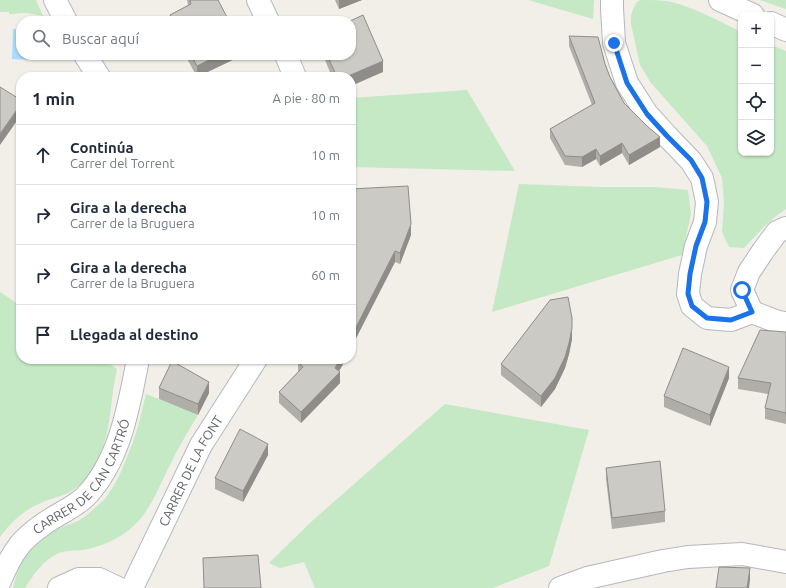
<!DOCTYPE html>
<html lang="es">
<head>
<meta charset="utf-8">
<style>
  body { margin:0; font-family:Ubuntu,sans-serif; background:#f6f6f7; color:#1f2937 }
  .controls { position:absolute; right:12px; top:12px; display:grid; overflow:hidden; border-radius:8px; box-shadow:0 1px 3px #0004 }
  .controls button { width:36px; height:36px; display:grid; place-items:center; padding:0; border:0; border-bottom:1px solid #e0e1e3; background:#fff; color:#1f2937; font:20px sans-serif }
  .stop { position:absolute; width:12px; height:12px; margin:-9px; border:3px solid #1a73e8; border-radius:50%; background:#fff }
  .stop.end { background:#1a73e8; border-color:#fff; box-shadow:0 1px 4px #0008 }
  .list { margin:0; padding:0; list-style:none }
  h2 { display:flex; justify-content:space-between; align-items:center; height:52px; margin:0; padding:0 16px; font-size:17px }
  h2 small { font-size:13px; font-weight:400; color:#747a83 }
  .list li { display:grid; grid-template-columns:26px 1fr auto; gap:12px; align-items:center; box-sizing:border-box; height:60px; padding:0 16px; border-top:1px solid #e0e1e3 }
  .list b { display:block; font-size:15px; white-space:nowrap }
  .list p { margin:0; font-size:13px; white-space:nowrap; color:#747a83 }
  .list em { font-size:13px; font-style:normal; color:#747a83 }
  .icon { flex:none; width:22px; height:22px; fill:none; stroke:currentColor; stroke-width:2; stroke-linecap:round; stroke-linejoin:round }
  .map { position:relative; flex:none; width:786px; height:588px; overflow:hidden }
  .search { position:absolute; background:#fff; box-shadow:0 1px 3px #0004; left:16px; top:16px; width:340px; height:44px; display:flex; align-items:center; gap:10px; box-sizing:border-box; padding:0 14px; border-radius:16px; color:#747a83; font-size:15px }
  .panel { position:absolute; background:#fff; box-shadow:0 1px 3px #0004; left:16px; top:72px; width:340px; height:292px; border-radius:16px }
  .map>svg:first-child { display:block }
  .green { fill:#c5e8c5 }
  .water { fill:#aadaff }
  .lines { fill:none; stroke-linecap:round; stroke-linejoin:round }
  .street-casing { stroke:#b5b8bc; stroke-width:24 }
  .street { stroke:#fff; stroke-width:22 }
  .wall { fill:#afaea9 }
  .shaded-wall { fill:#8f8d8a }
  .building { fill:#cccac5; stroke:#8f8d8a }
  .route { stroke:#1a73e8; stroke-width:5 }
  .labels { text-anchor:middle; stroke-width:3; stroke-linejoin:round; paint-order:stroke }
  .street-label { font-size:13px; fill:#5f6368; stroke:#fff }
</style>
</head>
<body>
<div class="map">
<svg width="786" height="588" viewBox="0 0 786 588">
  <rect width="100%" height="100%" fill="#f1efe8"/>
  <g class="green">
    <path d="M0,0h36l7,16 -16,-3 -18,1v-2h-9z"/>
    <path d="M528,0h66l-1,19z"/>
    <path d="M640,0c11,0 22,0 32,2 23,6 47,19 69,30v121h30v-108l15,6v158c-17,11 -28,24 -42,39l-15,-1 -7,-15 2,-29 -2,-25 -15,-32 -56,-63 -11,-18 -9,-41v-8l2,-7 4,-7z"/>
    <path d="M760,0h26v9z"/>
    <path d="M467,90l48,81 -164,-4v-69z"/>
    <path d="M519,184l81,3h55l33,3 3,24 -9,41 -190,57z"/>
    <path d="M0,292l21,14v53h81l15,10c-2,10 -4,20 -5,30 -3,26 -5,45 -19,68 -5,9 -11,17 -20,23 -7,5 -17,7 -25,10 -20,7 -36,20 -48,37z"/>
    <path d="M146,394l52,21c-10,16 -20,33 -28,50 -12,23 -20,48 -40,64 -13,11 -31,18 -47,21 -9,1 -16,0 -24,3 -15,6 -26,22 -34,35h-12l4,-15 5,-11 12,-18 12,-8 14,-8 18,-7 9,-6 18,-16 8,-12 8,-15 12,-30 6,-19z"/>
    <path d="M445,404l144,26 -40,136 -56,22h-178l-11,-26 -24,6 -11,-5 42,-41z"/>
  </g>
  <path class="water" d="M13,29h8v26h10v5l-19,-1z"/>
  <g class="lines">
    <defs>
      <g id="street">
        <path d="M55,0l11,21"/>
        <path d="M258,0l10,21"/>
        <path d="M612,0v8l2,35 13,40 20,31 20,22 24,25 11,17 5,24 -2,20 -9,24 -6,28 -2,20 4,12 15,12 24,2 21,-8"/>
        <path d="M720,0l33,15"/>
        <path d="M771,23l15,7"/>
        <path d="M85,55l14,22"/>
        <path d="M286,55l9,22"/>
        <path d="M786,228l-9,4 -14,19 -14,21 -7,18 10,22 26,10 8,1"/>
        <path id="s1" d="M0,581c5,-12 11,-25 19,-35 4,-6 16,-16 22,-20 14,-11 31,-17 44,-29 35,-36 44,-91 53,-138"/>
        <path d="M59,588l20,-9h20l19,9"/>
        <path id="s2" d="M132,588l69,-143 55,-86"/>
        <path d="M560,588l27,-10 76,-17 25,-4 54,-3 44,8"/>
      </g>
    </defs>
    <use href="#street" class="street-casing"/>
    <use href="#street" class="street"/>
  </g>
  <g class="wall">
    <path d="M187,0h31l11,21h-59v-6l18,-10z"/>
    <path d="M335,0h27l-23,9z"/>
    <path d="M569,36l36,28 5,13 14,26 36,44 -31,18 -7,-12 -22,13 -4,-7 -14,8 -17,-2 -15,-27v-9l42,-24 -23,-59z"/>
    <path d="M185,55h56v1l-44,21z"/>
    <path d="M323,55h28l32,17 -32,5h-19z"/>
    <path d="M351,189l60,46 -11,29 -5,-2 -44,86v-94l3,-5 -1,-16 -2,-8z"/>
    <path d="M786,332v92l-21,-5v-11l3,-14 -30,-5v-11z"/>
    <path d="M572,339l-3,15 -4,14 -10,21 -14,18 -40,-32v-11z"/>
    <path d="M301,359h45l-7,12 1,12 -39,40 -22,-20v-11l19,-20v-10z"/>
    <path d="M729,378l-19,48 -46,-19v-11z"/>
    <path d="M159,388l50,5 -11,22 -39,-16z"/>
    <path d="M268,455l-25,47 -28,-13v-11z"/>
    <path d="M606,468l59,43v11l-53,7 -6,-50z"/>
  </g>
  <g class="shaded-wall">
    <path d="M339,0h23l-23,9z"/>
    <path d="M219,55h22v1l-44,21v-11z"/>
    <path d="M383,61v11l-32,14v-9h-5z"/>
    <path d="M21,104v11l-21,30v-11z"/>
    <path d="M660,137v10l-31,18v-10z"/>
    <path d="M622,143v10l-22,13v-10z"/>
    <path d="M596,149v10l-14,8v-10z"/>
    <path d="M411,224v11l-11,29v-11z"/>
    <path d="M395,251v11l-44,86v-11z"/>
    <path d="M572,328v11l-3,15 -4,14 -10,21 -14,18v-11z"/>
    <path d="M340,359h6l-8,14 2,-1v11l-39,40v-11l34,-44z"/>
    <path d="M729,367v11l-19,48v-11z"/>
    <path d="M209,382v11l-11,22v-11z"/>
    <path d="M268,444v11l-25,47v-11z"/>
    <path d="M750,568v12l-1,8h-2z"/>
  </g>
  <g class="building">
    <path d="M190,0h28l11,21h-56l-3,-6 21,-11z"/>
    <path d="M363,15l20,46 -37,16h-9l-10,-22h24v-34h-1z"/>
    <path d="M569,36l29,1 7,27 5,13 14,26 23,23 13,11 -31,18 -7,-12 -22,13 -4,-7 -14,8 -17,-1 -15,-27 45,-26z"/>
    <path d="M191,55h28l-22,11z"/>
    <path d="M0,87l21,13v4l-21,30z"/>
    <path d="M408,186l3,38 -11,29 -5,-2 -44,86v-83l4,-7 -2,-25 -2,-8v-8l1,-2 -1,-15z"/>
    <path d="M568,297l4,21v10l-3,15 -4,14 -10,21 -14,18 -40,-32 49,-64z"/>
    <path d="M760,330l26,2v81l-21,-5 6,-25 -33,-5z"/>
    <path d="M683,348l46,19 -19,48 -46,-19z"/>
    <path d="M301,359h39l-5,9 5,4 -39,40 -22,-20 24,-25 -5,-5z"/>
    <path d="M172,361l37,21 -11,22 -39,-16z"/>
    <path d="M240,429l28,15 -25,47 -28,-13z"/>
    <path d="M660,461l5,50 -53,7 -6,-50z"/>
    <path d="M258,555l3,33h-57l-1,-30z"/>
    <path d="M719,567l31,1 -3,20h-31z"/>
  </g>
  <g class="lines">
    <path class="route" d="M614,43l13,40 20,31 20,22 24,24 11,18 5,24 -2,20 -9,24 -6,28 -2,20 4,12 15,12 24,2 21,-8 -10,-22"/>
  </g>
  <g class="labels">
    <g class="street-label">
      <text dy="5" stroke="none"><textPath href="#s2" startOffset="131">CARRER DE LA FONT</textPath></text>
      <text dy="5" stroke="none"><textPath href="#s1" startOffset="136">CARRER DE CAN CARTRÓ</textPath></text>
    </g>
  </g>
</svg>
<div class="controls">
<button>+</button>
<button>−</button>
<button><svg class="icon" aria-label="locate" viewBox="0 0 24 24"><circle cx="12" cy="12" r="6"/><path d="M12 2v4M12 18v4M2 12h4M18 12h4"/></svg></button>
<button><svg class="icon" aria-label="layers" viewBox="0 0 24 24"><path d="M12 4l9 5-9 5-9-5zM3 14l9 5 9-5"/></svg></button>
</div>
<div class="stop" style="left:742px;top:290px"></div>
<div class="stop end" style="left:614px;top:43px"></div>
<div class="search"><svg class="icon" aria-label="search" viewBox="0 0 24 24"><circle cx="10" cy="10" r="6"/><path d="M15 15l6 6"/></svg>Buscar aquí</div>
<section class="panel">
<h2>1 min<small>A pie · 80 m</small></h2>
<ul class="list">
<li><svg class="icon" aria-label="ahead" viewBox="0 0 24 24"><path d="M12 20V5M6 11l6-6 6 6"/></svg><div><b>Continúa</b><p>Carrer del Torrent</p></div><em>10 m</em></li>
<li><svg class="icon" aria-label="right" viewBox="0 0 24 24"><path d="M7 20v-9h11M14 6l5 5-5 5"/></svg><div><b>Gira a la derecha</b><p>Carrer de la Bruguera</p></div><em>10 m</em></li>
<li><svg class="icon" aria-label="right" viewBox="0 0 24 24"><path d="M7 20v-9h11M14 6l5 5-5 5"/></svg><div><b>Gira a la derecha</b><p>Carrer de la Bruguera</p></div><em>60 m</em></li>
<li><svg class="icon" aria-label="arrive" viewBox="0 0 24 24"><path d="M6 21V4h12l-3 4 3 4H6"/></svg><div><b>Llegada al destino</b></div></li>
</ul>
</section>
</div>
</body>
</html>
